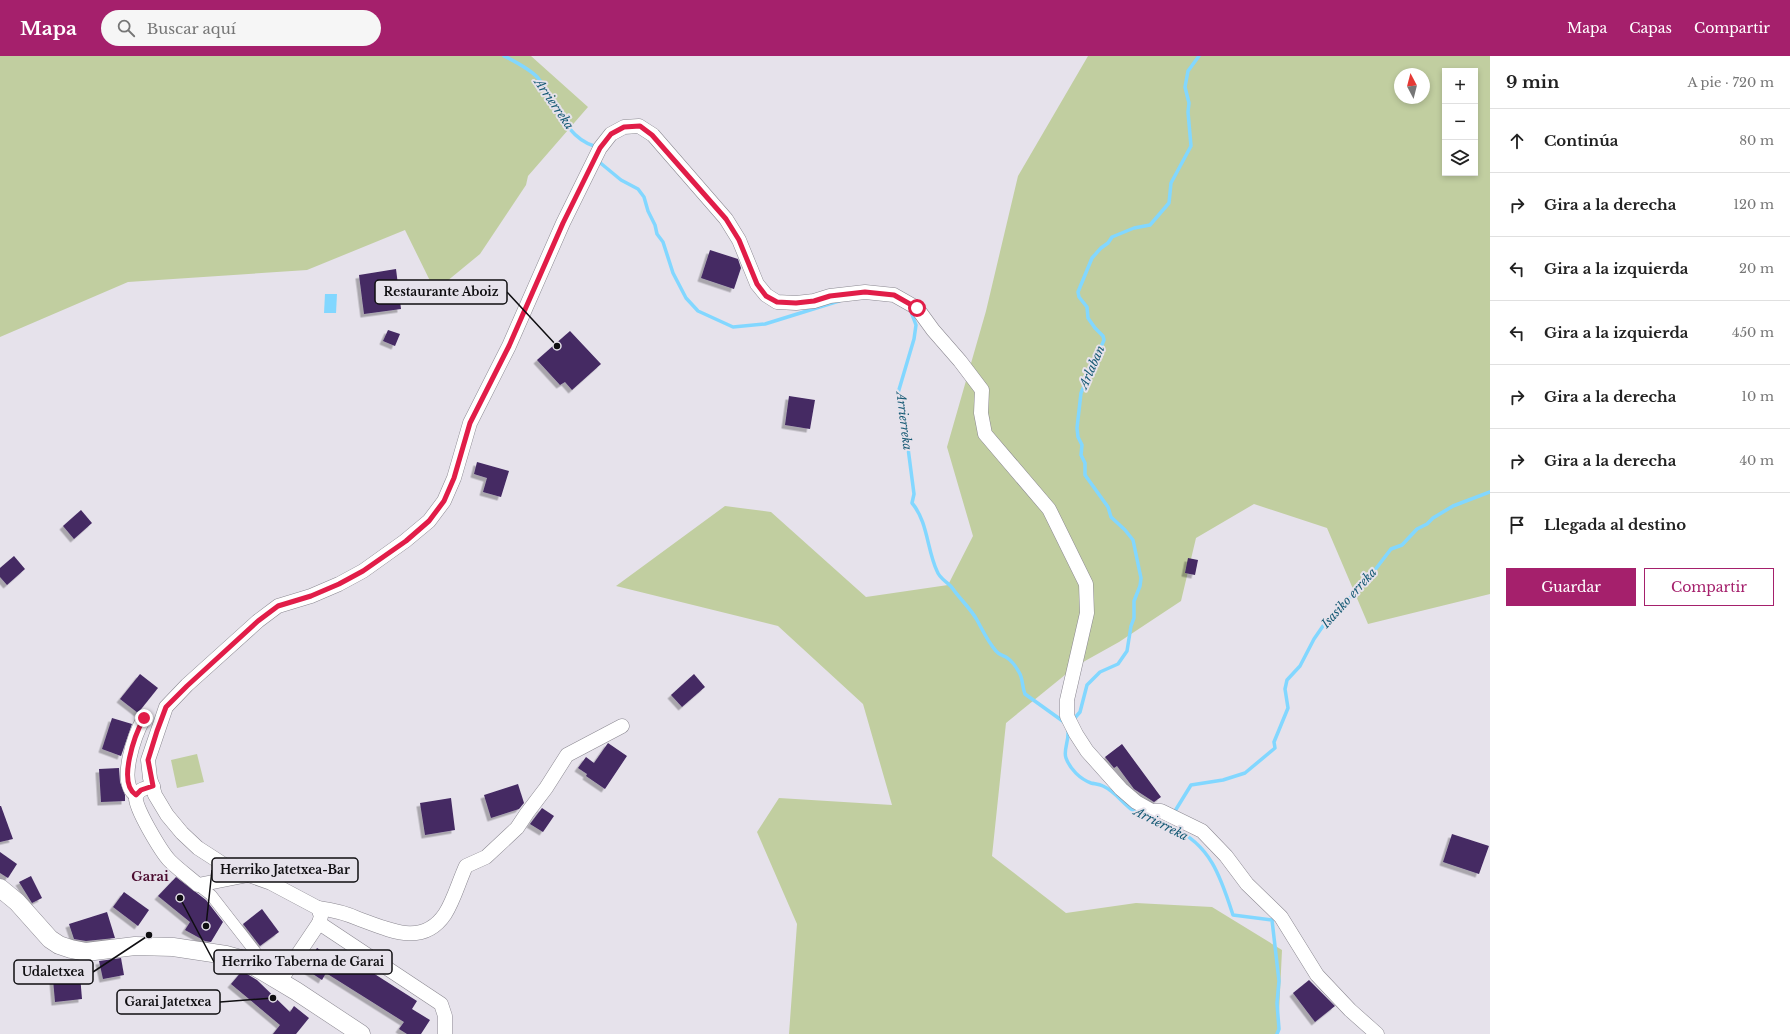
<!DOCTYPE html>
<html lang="es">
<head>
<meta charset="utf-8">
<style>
  body { margin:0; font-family:"Libre Baskerville",serif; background:#f6f6f6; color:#222 }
  .controls { position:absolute; right:12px; top:12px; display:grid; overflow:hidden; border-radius:0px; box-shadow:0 2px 6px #0003 }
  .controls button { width:36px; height:36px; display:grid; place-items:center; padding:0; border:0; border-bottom:1px solid #e0e0e0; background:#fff; color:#222; font:20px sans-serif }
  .compass { position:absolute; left:1394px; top:12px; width:36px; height:36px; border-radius:50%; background:#fff; box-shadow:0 2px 6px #0003; rotate:353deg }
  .stop { position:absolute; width:12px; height:12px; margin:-9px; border:3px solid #e11d48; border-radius:50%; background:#fff }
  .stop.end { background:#e11d48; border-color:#fff; box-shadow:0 1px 4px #0008 }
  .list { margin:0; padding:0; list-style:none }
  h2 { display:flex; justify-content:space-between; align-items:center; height:52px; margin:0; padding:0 16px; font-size:17px }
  h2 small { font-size:13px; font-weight:400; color:#767676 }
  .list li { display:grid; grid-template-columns:26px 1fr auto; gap:12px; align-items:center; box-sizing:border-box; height:64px; padding:0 16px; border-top:1px solid #e0e0e0 }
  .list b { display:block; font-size:15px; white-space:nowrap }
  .list em { font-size:13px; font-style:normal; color:#767676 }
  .actions { display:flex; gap:8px; padding:12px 16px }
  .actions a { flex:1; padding:9px 0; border:1px solid #a5206c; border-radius:0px; text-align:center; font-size:14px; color:#a5206c }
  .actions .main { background:#a5206c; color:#fff }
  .icon { flex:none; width:22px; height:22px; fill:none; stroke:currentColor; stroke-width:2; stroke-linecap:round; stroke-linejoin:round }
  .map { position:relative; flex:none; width:1490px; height:978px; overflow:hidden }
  header { display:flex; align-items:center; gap:24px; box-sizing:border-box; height:56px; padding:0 20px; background:#a5206c; color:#fff }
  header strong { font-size:19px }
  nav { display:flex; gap:22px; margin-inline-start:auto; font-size:14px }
  .search { width:280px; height:36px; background:#f6f6f6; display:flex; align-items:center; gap:10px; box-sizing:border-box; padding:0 14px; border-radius:22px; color:#767676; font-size:15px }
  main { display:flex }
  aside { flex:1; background:#fff }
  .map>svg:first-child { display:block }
  .green { fill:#c1cea0; fill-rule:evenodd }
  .water { fill:#82d7ff }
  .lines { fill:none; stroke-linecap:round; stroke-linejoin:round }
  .stream { stroke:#82d7ff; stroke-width:3.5 }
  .building { fill:#442963; filter:url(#shadow) }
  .pedestrian-casing { stroke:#8b8891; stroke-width:12 }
  .minor-casing { stroke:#8b8891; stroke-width:15 }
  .tertiary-casing { stroke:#8b8891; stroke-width:19 }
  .pedestrian { stroke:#fff; stroke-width:11 }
  .minor { stroke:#fff; stroke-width:14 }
  .tertiary { stroke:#fff; stroke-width:18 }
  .route { stroke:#e11d48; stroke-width:5 }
  .labels { text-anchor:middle; stroke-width:4; stroke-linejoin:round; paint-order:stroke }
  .water-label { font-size:12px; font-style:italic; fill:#155974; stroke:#e6e2eb }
  .quarter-label { font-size:13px; font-weight:bold; fill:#4b0b2f; stroke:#e6e2eb }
  .leader { fill:none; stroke:#0f0e11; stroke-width:1.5 }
  .callout-dot { fill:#0f0e11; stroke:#e6e2eb; stroke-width:1.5 }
  .callout { fill:#e6e2eb; stroke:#0f0e11; stroke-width:1.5 }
  .callout-label { font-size:12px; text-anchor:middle; font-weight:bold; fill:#0f0e11 }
</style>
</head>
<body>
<header>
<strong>Mapa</strong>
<div class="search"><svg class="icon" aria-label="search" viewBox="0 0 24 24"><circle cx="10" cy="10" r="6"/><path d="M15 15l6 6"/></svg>Buscar aquí</div>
<nav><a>Mapa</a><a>Capas</a><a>Compartir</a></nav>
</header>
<main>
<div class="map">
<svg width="1490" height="978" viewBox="0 0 1490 978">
  <defs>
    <filter id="shadow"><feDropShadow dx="-3.5" dy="3.5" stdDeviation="0" flood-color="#0004"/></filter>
  </defs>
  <rect width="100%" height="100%" fill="#e6e2eb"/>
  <g class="green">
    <path d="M0,0h531l57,51 -60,69 -2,9 -46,69 -45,37 -30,-61 -98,40 -179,12 -128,55z"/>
    <path d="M1088,0h402v538l-122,30 -41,-96 -73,-24 -58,34 -15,63 -62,41 -43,24 -70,57 -14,133 74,57 70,-10 76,4 70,43 -4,84h-489l8,-110 -40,-92 22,-34 113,7 -29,-101 -85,-78 -162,-40 109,-80 46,6 95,85 82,-12 25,-49 -26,-89 39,-136 32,-135zM1445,15h30v102h-30zM1400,18h24v24h-24z"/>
    <path d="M197,698l7,28 -27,6 -6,-28z"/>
  </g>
  <path class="water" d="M325,238h12l-1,19h-12z"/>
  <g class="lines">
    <g class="stream">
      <path d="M504,0c10,5 26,13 34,22 18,22 25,58 56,68l1,3"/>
      <path d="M598,105l23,19 17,9 6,8 4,14 7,14 2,9 6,8 10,31 13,25 12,13 35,16 32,-3 74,-23"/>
      <path d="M910,253l6,16 -2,14 -16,54 4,28 4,4 2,10 -3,7 3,6 6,46 -2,9c16,19 15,47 25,68 3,9 12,11 16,18 7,10 18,20 24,31 6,11 11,22 19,31 3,4 6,4 10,6 5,3 11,11 14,17 3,6 2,13 5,20l39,28"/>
      <path d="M1073,664l7,-8 7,-27 13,-13 18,-8 9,-13 4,-25 3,-8v-17l6,-15 1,-8 -8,-38 -8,-10 -14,-13 -3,-10 -23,-32v-12l-4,-8 1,-10 -4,-8 -1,-9 4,-35 23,-53 -1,-4 -8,-8 -7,-10 -1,-11 -8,-10 -1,-5 14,-34 9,-10 7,-5 4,-6 22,-9 16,-3 19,-22 2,-20 20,-37 -3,-34 1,-9 -4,-16 3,-16 11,-15"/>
      <path d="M1068,675c1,10 -5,20 -2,27 4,11 14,21 25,25 4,1 8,1 12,3 11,5 19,16 28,23 8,7 31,14 42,19 38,17 48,50 60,87l39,5 7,61 -2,22 2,26 -2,5"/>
      <path d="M1175,755l16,-26 32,-5 22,-7 30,-25 -1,-6 14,-34 -3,-19 2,-9 13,-14 14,-27 9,-13 45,-47 23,-30 11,-4 15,-16 10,-5 6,-6 20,-12 37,-14"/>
    </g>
  </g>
  <g class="building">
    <path d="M710,194l28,9 3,9 -7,21 -33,-11z"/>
    <path d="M396,213l5,40 -37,5 -5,-39z"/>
    <path d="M388,274l12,4 -5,12 -12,-5z"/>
    <path d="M570,275l31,33 -29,26 -7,-8 -5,3 -23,-25z"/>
    <path d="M789,340l26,4 -5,29 -25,-4z"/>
    <path d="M477,406l32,9 -8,26 -18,-5 4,-14 -13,-4z"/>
    <path d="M81,454l11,13 -18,16 -11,-13z"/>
    <path d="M14,500l11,13 -18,16 -7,-8v-9z"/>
    <path d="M1188,502l10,2 -3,15 -10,-2z"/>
    <path d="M140,618l18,14 -20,25 -18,-14z"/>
    <path d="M694,618l11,13 -23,20 -11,-12z"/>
    <path d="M112,662l20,6 -11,32 -19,-7z"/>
    <path d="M608,687l19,13 -22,33 -19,-13 1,-2 -9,-6 8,-11 8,6z"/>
    <path d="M1122,688l39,53 -7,5 -20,-13 -17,-23 -3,2 -9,-11z"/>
    <path d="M119,712l1,14 5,13v6l-24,1 -2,-33z"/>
    <path d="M518,728l6,19 -5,6 -28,9 -7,-23z"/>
    <path d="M451,742l4,32 -30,5 -5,-32z"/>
    <path d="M0,750h1l12,33 -13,3z"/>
    <path d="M542,752l12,8 -11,16 -13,-8z"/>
    <path d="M1452,778l37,12 -10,28 -36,-12z"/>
    <path d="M0,796l17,12 -9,14 -8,-5z"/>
    <path d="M31,820l11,22 -10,5 -13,-21z"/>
    <path d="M176,821l30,23 17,22 -12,20 -6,-1 -20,-11 5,-8 -32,-26z"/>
    <path d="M124,836l25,18 -11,16 -25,-19z"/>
    <path d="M262,853l17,23 -19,14 -17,-22z"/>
    <path d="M107,856l8,26 -29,3 -12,-2 -5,-15z"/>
    <path d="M317,892l18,11 5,-7 77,49 -5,8 18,11 -9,14h-14l-8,-5 5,-7 -78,-49 -4,7 -18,-12z"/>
    <path d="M121,902l3,17 -21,4 -4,-18z"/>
    <path d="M79,907l3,36 -27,3 -3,-34z"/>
    <path d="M242,915l15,9 33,32 4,-6 15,12 -13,16h-23l7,-9 -49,-41z"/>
    <path d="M1309,924l26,26 -20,16 -22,-29z"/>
  </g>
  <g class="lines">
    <defs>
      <path id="pedestrian" d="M198,829l13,10 53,68"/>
      <g id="minor">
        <path d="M153,730c-7,2 -15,3 -17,11 -3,8 26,56 34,64 8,8 19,16 28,24l50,-10"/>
        <path d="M136,739c-19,-12 -1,-61 8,-77"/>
        <path d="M318,852c15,2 28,5 41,11 30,11 64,28 86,-5 9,-14 14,-33 21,-48l20,-9 31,-29 10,-15 19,-25 21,-33 55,-29"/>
        <path d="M319,867l122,81 4,12v18"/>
        <path d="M280,925l39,-58 2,-7 -3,-8 -47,-25 -42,-15 -31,-20 -16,-15 -15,-18 -12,-20 -5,-17 -2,-18 18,-53 21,-22 71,-64 20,-15 33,-10 28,-12 24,-13 42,-30 24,-20 15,-20 10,-23 16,-55 39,-77 54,-123 37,-75 11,-14 13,-7 15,-1 14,9 73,84 13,21 18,44 9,11 11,7 19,1 18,-2 16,-5 35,-4 29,3 23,13 16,22 27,31 22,29 -1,23 4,21 64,75 37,75 1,29 -20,87v16l9,18 11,17 34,38 15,13 16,9h9l41,20 24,25 21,28 34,33 36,58 33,35 27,24"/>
      </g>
      <path id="tertiary" d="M0,832l17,14 33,37 9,6 12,4 15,3 49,-6 38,1 53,8 18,5 52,31 65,43"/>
    </defs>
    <use href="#pedestrian" class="pedestrian-casing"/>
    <use href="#minor" class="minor-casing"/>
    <use href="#tertiary" class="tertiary-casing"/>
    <use href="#pedestrian" class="pedestrian"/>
    <use href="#minor" class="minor"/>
    <use href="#tertiary" class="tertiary"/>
  </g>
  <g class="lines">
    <path class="route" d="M144,662c-9,16 -27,65 -8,77l5,-5 12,-4 -5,-26 9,-29 9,-24 21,-21 71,-65 20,-15 33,-10 28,-12 24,-13 43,-30 23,-20 15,-20 10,-23 16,-55 39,-77 54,-123 37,-75 11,-14 13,-7 16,-1 12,9 74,84 13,21 18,44 9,12 11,6 19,1 18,-2 16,-5 35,-4 29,3 23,13"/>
  </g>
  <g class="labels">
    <g class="water-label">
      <text transform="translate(554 48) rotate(55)" y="4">Arrierreka</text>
      <text transform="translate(1092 311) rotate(-66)" y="4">Arlaban</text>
      <text transform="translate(904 365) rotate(83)" y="4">Arrierreka</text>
      <text transform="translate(1349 542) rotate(-48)" y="4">Isasiko erreka</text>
      <text transform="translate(1161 768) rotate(27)" y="4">Arrierreka</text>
    </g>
    <g class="quarter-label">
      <text x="150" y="825">Garai</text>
    </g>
  </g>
  <path class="leader" d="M557 290L507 236M206 870L212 814M180 842L214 906M149 879L93 916M273 942L220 946"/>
  <g class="callout-dot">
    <circle cx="557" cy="290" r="4"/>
    <circle cx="206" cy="870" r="4"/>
    <circle cx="180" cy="842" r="4"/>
    <circle cx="149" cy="879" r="4"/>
    <circle cx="273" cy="942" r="4"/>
  </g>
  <g class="callout">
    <rect x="375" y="224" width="132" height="24" rx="4"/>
    <rect x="212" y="802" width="146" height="24" rx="4"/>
    <rect x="214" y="894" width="178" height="24" rx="4"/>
    <rect x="14" y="904" width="79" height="24" rx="4"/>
    <rect x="117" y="934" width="103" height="24" rx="4"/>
  </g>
  <g class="callout-label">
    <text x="441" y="240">Restaurante Aboiz</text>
    <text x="285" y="818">Herriko Jatetxea-Bar</text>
    <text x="303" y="910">Herriko Taberna de Garai</text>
    <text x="53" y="920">Udaletxea</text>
    <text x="168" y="950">Garai Jatetxea</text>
  </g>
</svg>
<div class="controls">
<button>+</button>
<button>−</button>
<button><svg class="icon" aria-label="layers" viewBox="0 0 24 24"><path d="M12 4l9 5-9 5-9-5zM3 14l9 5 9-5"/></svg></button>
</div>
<svg class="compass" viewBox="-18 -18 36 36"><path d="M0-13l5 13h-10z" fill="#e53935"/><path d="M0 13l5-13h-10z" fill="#767676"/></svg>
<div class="stop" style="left:917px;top:252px"></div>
<div class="stop end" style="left:144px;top:662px"></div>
</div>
<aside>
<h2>9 min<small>A pie · 720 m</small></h2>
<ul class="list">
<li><svg class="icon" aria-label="ahead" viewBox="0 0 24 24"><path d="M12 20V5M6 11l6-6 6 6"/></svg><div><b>Continúa</b></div><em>80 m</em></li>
<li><svg class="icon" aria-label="right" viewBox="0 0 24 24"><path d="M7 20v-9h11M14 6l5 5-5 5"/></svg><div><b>Gira a la derecha</b></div><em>120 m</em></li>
<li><svg class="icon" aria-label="left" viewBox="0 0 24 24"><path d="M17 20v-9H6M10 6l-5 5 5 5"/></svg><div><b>Gira a la izquierda</b></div><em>20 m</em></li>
<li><svg class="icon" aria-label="left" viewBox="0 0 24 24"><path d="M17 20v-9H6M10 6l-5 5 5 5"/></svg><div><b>Gira a la izquierda</b></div><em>450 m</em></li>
<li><svg class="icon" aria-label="right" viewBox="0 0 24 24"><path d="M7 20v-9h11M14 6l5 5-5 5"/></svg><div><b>Gira a la derecha</b></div><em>10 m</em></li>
<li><svg class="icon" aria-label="right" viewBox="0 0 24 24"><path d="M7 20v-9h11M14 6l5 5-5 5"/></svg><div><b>Gira a la derecha</b></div><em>40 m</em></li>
<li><svg class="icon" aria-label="arrive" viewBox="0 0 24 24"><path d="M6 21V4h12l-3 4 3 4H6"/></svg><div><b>Llegada al destino</b></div></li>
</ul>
<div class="actions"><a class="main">Guardar</a><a>Compartir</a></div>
</aside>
</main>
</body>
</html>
